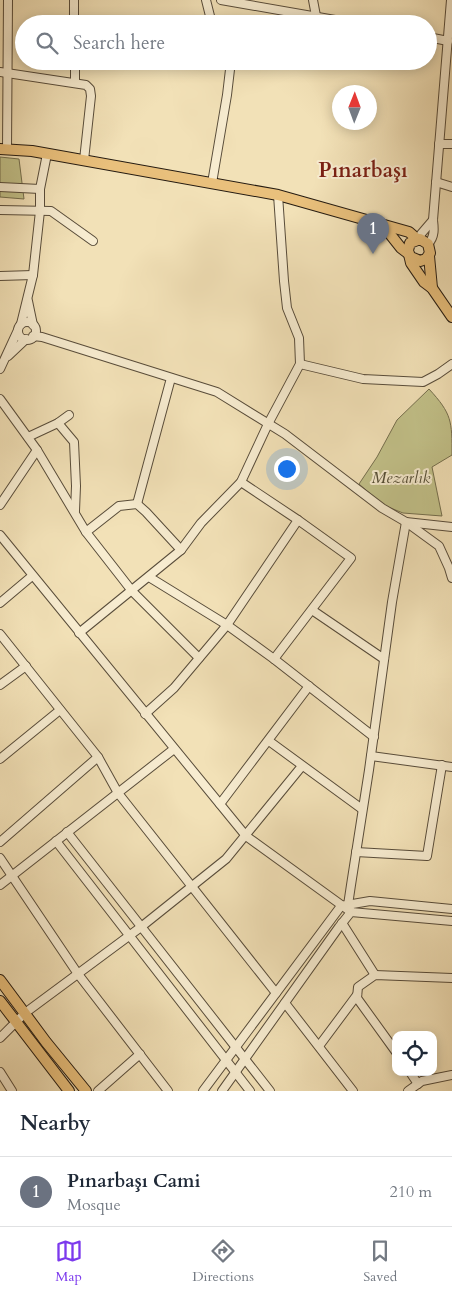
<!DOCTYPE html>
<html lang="en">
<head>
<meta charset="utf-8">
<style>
  body { margin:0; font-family:Cardo,serif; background:#f2f2f3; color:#1f2937 }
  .controls { position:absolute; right:15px; bottom:15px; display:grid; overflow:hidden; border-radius:10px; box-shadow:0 2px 12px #0003 }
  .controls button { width:45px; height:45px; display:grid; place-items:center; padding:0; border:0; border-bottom:1px solid #e0e1e3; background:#fff; color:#1f2937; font:25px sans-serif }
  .compass { position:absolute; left:332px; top:85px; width:45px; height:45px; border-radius:50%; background:#fff; box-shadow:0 2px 12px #0003; rotate:1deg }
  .you { position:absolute; left:286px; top:468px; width:18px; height:18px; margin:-12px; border:4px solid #fff; border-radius:50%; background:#1a73e8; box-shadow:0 0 0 8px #1a73e833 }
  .badge { display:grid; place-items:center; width:32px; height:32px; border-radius:50%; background:#7c3aed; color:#fff; font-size:16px; font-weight:700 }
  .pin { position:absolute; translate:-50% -41px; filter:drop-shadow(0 1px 2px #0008) }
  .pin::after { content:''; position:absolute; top:26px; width:18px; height:15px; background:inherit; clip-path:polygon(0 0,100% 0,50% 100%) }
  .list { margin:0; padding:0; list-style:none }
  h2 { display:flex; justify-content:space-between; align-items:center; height:65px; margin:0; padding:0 20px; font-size:21px }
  h2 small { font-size:16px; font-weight:400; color:#747a83 }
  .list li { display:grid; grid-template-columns:32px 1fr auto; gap:15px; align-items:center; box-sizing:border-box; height:70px; padding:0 20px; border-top:1px solid #e0e1e3 }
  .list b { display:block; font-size:19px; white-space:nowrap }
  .list p { margin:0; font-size:16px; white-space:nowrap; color:#747a83 }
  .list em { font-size:16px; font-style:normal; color:#747a83 }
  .icon { flex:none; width:28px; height:28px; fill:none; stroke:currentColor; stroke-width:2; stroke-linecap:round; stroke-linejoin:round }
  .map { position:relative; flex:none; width:452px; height:1091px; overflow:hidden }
  .search { position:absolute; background:#fff; box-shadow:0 2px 12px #0003; left:15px; right:15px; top:15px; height:55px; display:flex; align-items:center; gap:12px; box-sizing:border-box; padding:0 18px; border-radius:28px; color:#747a83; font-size:19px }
  .sheet { height:135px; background:#fff }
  nav { display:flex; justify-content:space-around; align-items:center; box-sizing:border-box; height:70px; border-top:1px solid #e0e1e3; background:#fff; font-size:14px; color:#747a83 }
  nav a { display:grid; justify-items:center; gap:2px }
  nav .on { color:#7c3aed }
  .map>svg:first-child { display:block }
  .green { fill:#c2c189; stroke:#746e4d }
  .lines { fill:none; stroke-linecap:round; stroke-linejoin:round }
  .minor-casing { stroke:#584c3a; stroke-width:10 }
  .major-casing { stroke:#251b11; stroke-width:12 }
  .minor { stroke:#f7ecd0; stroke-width:8 }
  .major { stroke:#e9c07c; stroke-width:10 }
  .labels { text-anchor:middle; stroke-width:4; stroke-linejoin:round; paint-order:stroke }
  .park-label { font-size:16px; font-style:italic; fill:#544d35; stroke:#f7ecd0 }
  .district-label { font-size:21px; font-weight:bold; fill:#7a1f14; stroke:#f7ecd0 }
</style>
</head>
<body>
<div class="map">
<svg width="452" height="1091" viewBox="0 0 452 1091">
  <rect width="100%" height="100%" fill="#f2e1b7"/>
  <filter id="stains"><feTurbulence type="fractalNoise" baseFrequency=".004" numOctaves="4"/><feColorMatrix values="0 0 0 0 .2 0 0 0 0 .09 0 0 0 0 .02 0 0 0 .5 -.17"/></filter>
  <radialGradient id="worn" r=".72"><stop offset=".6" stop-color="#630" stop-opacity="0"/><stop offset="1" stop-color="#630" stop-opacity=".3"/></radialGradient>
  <g class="green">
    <path d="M0,157l19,2 5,40 -24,-2z"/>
    <path d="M429,389c23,25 23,32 23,66l-20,12 10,49 -39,-3 -20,-8 -24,-21 18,-27 20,-37z"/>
  </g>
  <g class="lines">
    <defs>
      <g id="minor">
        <path d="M74,0v24"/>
        <path d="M206,0l6,24"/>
        <path d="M221,0l137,24"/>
        <path d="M313,0l3,16"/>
        <path d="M428,37l20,4"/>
        <path d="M75,61v22"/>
        <path d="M0,72l86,13 4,4 1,7 -7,64"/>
        <path d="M439,144h13"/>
        <path d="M7,149l1,-149"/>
        <path d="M436,182l16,5"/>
        <path d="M212,183l15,-88 4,-34"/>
        <path d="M0,187l40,2"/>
        <path d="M0,210l51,1 42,30"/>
        <path d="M420,239l1,-5 12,-14"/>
        <path d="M428,244c7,-7 6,-16 5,-24l18,-220"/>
        <path d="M0,276l33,-1"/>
        <path d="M28,301l5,24"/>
        <circle cx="27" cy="331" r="9"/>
        <path d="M21,324l12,-49 7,-64v-22l7,-35"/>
        <path d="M33,336l9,1 175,55 68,42 97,74 24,14 33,24 10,22 3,10"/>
        <path d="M8,356l18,-17"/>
        <path d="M300,364l63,15 60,3 15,-8 14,-10"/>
        <path d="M0,369l18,-39"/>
        <path d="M0,399l37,51 49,82 46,59 67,67"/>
        <path d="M58,423l16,19 2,44 -1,25"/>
        <path d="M28,437l30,-14 11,-8"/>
        <path d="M241,482l57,38 53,38 -77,101"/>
        <path d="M137,504l34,-126"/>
        <path d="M0,505l37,-55"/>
        <path d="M86,532l33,-26 18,-2 9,8 35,38"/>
        <path d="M0,535l246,301 105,76"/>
        <path d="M149,577l78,48 47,34 100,78"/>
        <path d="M0,603l32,-27"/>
        <path d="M312,610l72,49"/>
        <path d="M79,633l102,-83 20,-27 40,-41 27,-58 32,-60 -1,-26 -12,-30 -3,-27 -6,-86"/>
        <path d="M0,634l98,123 20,36 158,200"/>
        <path d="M0,685l26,-19"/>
        <path d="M145,714l29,-26 53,-63 71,-105"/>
        <path d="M269,741l93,68"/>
        <path d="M371,756l81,11"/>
        <path d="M0,759l60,-49"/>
        <path d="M220,804l89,-118"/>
        <path d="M67,832l203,259"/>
        <path d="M56,841l194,250"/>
        <path d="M0,842l98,-85"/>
        <path d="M356,852l71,4 15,-91"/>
        <path d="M0,858l78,116 90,117"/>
        <path d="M0,885l174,-136"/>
        <path d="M351,912l-3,-7 3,-20 18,-115 23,-168 14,-80 46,5"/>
        <path d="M342,923l33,52"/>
        <path d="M285,1003l68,88"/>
        <path d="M0,1038l25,-25 116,-86 85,-68 76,-93"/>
        <path d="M319,1046l38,-51"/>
        <path d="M396,1052l-39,-54 1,-11 17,-12 77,3"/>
        <path d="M0,1072l12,19"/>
        <path d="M410,1072l8,12"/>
        <path d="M98,1091l42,-37"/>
        <path d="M203,1091l138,-185 29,-5 82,8"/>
        <path d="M222,1091l117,-164 12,-15 101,9"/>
        <path d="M408,1091l14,-10 30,-6"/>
      </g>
      <g id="major">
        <path d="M0,149l32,2 246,44 131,37 8,7"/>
        <path d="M382,224l19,24 8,6"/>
        <path d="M429,256l3,32"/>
        <path d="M411,257l9,4 6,-2 4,-6 -2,-9 -8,-5 -10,4 -2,7 3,13 13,19 8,6 20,29"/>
        <path d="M0,980l46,62 40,49"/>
        <path d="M0,1001l69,90"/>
      </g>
    </defs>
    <use href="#minor" class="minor-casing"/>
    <use href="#major" class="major-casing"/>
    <use href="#minor" class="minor"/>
    <use href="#major" class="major"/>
  </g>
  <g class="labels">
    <g class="park-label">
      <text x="401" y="483">Mezarlık</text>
    </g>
    <g class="district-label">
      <text x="363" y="177">Pınarbaşı</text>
    </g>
  </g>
  <rect width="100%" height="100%" filter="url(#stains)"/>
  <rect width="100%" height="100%" fill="url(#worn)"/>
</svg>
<div class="controls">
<button><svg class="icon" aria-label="locate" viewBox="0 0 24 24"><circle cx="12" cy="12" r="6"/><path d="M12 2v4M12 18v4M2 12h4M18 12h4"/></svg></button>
</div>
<svg class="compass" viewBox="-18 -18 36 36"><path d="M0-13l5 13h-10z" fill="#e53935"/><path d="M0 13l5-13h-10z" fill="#747a83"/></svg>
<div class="you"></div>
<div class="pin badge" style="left:373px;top:254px;background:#6b7280">1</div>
<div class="search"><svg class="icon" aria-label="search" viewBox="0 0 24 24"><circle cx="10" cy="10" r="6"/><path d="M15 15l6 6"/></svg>Search here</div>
</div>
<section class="sheet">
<h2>Nearby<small></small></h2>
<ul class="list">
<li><span class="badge" style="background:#6b7280">1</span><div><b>Pınarbaşı Cami</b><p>Mosque</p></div><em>210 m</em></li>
</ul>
</section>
<nav>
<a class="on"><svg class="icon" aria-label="map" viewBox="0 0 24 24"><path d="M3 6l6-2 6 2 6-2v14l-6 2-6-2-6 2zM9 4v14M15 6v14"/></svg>Map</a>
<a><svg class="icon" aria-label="directions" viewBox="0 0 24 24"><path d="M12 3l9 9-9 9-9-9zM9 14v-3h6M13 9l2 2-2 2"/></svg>Directions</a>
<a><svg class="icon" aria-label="saved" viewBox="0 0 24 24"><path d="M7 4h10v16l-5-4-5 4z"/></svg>Saved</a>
</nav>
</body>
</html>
